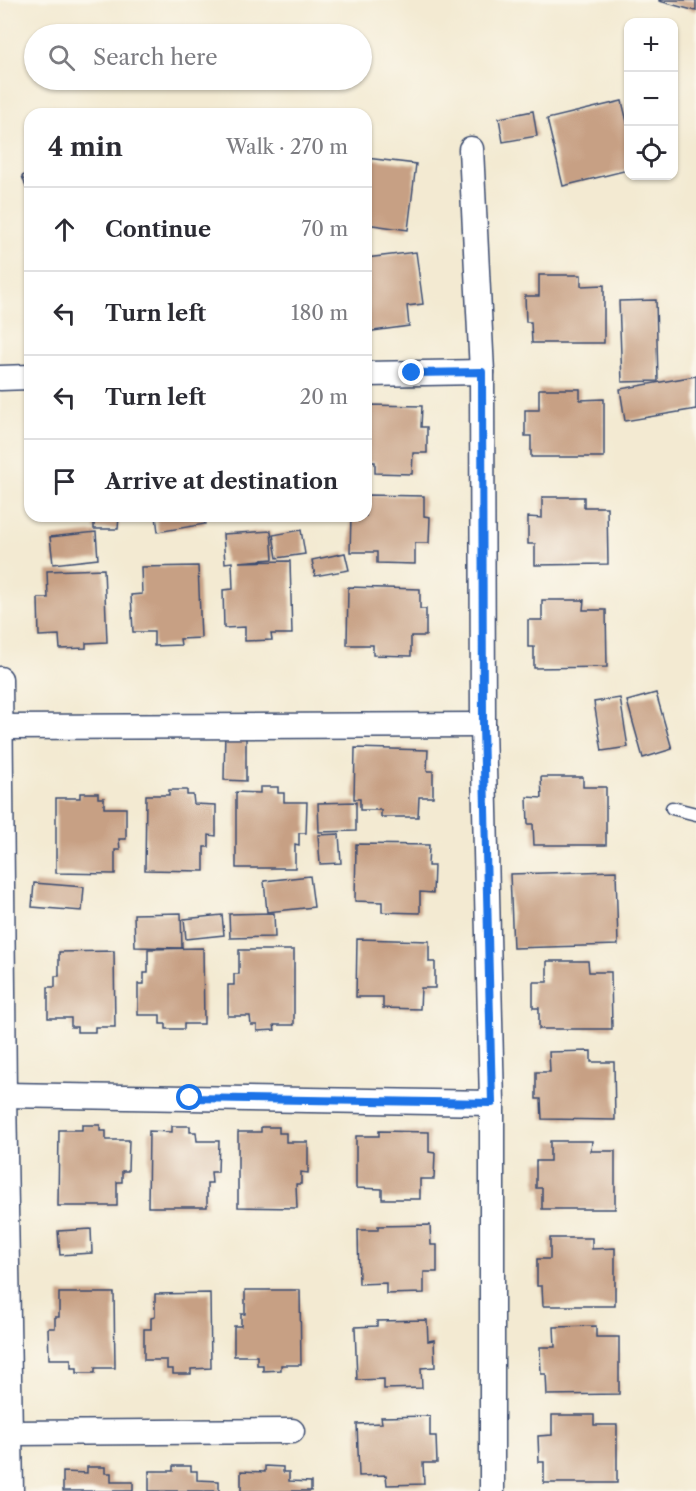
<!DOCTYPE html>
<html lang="en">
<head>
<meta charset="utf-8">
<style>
  body { margin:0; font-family:"Libre Caslon Text",serif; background:#f7f7f7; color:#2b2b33 }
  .controls { position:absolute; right:18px; top:18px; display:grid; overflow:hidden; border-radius:12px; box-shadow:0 2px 4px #0004 }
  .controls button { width:54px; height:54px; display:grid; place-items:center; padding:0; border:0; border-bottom:2px solid #e1e1e2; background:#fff; color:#2b2b33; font:30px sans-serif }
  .stop { position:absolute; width:18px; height:18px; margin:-14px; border:4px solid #1a73e8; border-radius:50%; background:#fff }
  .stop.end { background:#1a73e8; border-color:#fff; box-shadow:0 2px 6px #0008 }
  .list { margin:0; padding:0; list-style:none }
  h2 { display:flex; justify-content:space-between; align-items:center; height:78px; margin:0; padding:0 24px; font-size:26px }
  h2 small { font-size:20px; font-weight:400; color:#7c7c81 }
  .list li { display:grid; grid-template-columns:39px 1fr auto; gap:18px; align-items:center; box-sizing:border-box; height:84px; padding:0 24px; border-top:2px solid #e1e1e2 }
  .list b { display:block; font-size:22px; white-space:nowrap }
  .list em { font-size:20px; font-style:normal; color:#7c7c81 }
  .icon { flex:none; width:33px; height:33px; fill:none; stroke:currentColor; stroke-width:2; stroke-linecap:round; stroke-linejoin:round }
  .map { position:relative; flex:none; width:696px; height:1491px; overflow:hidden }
  .search { position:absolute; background:#fff; box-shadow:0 2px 4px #0004; left:24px; top:24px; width:348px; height:66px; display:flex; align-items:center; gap:15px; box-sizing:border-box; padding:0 21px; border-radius:33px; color:#7c7c81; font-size:22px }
  .panel { position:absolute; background:#fff; box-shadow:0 2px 4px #0004; left:24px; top:108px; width:348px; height:414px; border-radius:18px }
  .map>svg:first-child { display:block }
  .building { fill:#c7a084 }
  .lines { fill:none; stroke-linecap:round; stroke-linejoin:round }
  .lane-casing { stroke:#3b4b6f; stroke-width:15 }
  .street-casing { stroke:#3b4b6f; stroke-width:27 }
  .lane { stroke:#fff; stroke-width:12 }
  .street { stroke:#fff; stroke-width:24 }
  .route { stroke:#1a73e8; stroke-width:8 }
</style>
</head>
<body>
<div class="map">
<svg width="696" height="1491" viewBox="0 0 696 1491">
  <rect width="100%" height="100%" fill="#fbf7ec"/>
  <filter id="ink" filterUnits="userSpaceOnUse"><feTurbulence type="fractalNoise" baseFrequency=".0167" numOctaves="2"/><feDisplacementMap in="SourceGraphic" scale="12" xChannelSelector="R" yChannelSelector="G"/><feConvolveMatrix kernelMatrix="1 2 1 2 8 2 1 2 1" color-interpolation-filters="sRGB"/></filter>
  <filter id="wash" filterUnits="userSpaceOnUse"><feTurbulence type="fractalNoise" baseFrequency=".008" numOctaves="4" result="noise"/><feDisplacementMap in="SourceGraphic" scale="24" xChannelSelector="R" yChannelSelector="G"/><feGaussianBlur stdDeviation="1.35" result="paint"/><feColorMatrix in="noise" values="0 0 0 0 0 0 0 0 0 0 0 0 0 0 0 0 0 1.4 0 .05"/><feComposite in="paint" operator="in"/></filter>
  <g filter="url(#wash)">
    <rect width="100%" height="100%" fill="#f3ead2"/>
    <g id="blocks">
      <g class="building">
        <path d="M659,0h37v11l-37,-10z"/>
        <path d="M622,101l6,25v44l-65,16 -16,-67z"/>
        <path d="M533,111l4,25 -34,6 -4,-24z"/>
        <path d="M366,158l50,6 -8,66 -42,-6z"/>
        <path d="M30,173v25l-8,-22z"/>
        <path d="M416,252l7,52 -16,2 2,20 -43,6v-74z"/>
        <path d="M539,275h42v11l23,-1v58h-72l-1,-21h-5l-1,-26h14z"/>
        <path d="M656,300l2,81 -36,1 -3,-81z"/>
        <path d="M696,376v33l-71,12 -5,-32z"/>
        <path d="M539,389h41v11l24,-1v58h-73v-21h-6v-26h14z"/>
        <path d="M366,405l56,1 -1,21h6v26h-14l-1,21 -37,-1v-11h-9z"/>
        <path d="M366,495l58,1v20l6,1 -1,26h-14v21l-38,-1v-11h-27l1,-36h15z"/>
        <path d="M542,497h42v10h23l1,57 -73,1v-21h-7v-27l14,1z"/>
        <path d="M94,516h25l-1,13h-24z"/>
        <path d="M156,516h48l1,8 -47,8z"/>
        <path d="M301,530l4,24 -28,4 -4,-23z"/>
        <path d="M271,531l2,28 -34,3 51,-1 2,73h-21l1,6 -27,1v-14l-21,1 -1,-38 10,-1 -1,-27 -7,1 -2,-29z"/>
        <path d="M96,532l2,27 -45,5 -3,-27z"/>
        <path d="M345,553l4,17 -34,6 -3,-16z"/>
        <path d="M198,566l3,72 -21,1 1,6 -27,1v-14h-21l-2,-37 11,-1 -1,-27z"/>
        <path d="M104,569l3,73 -21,1v5l-26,1 -1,-14 -20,1 -1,-38h10l-1,-27z"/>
        <path d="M348,587l72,2v20h6v27h-15v20l-38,-1v-10h-26z"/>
        <path d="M542,600h42l-1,10h23l1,57 -73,1v-21h-6v-27h14z"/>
        <path d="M656,693l16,56 -29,9 -16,-57z"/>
        <path d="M620,698l8,49 -26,4 -8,-49z"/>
        <path d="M225,730l21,1v50l-22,-1z"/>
        <path d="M355,748l73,2 -1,21h6v26h-14l-1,20h-37v-7h-21v-11h-6z"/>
        <path d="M541,777h42v10h23v58h-72l-1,-21h-5l-1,-27 15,1z"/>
        <path d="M260,787h18v6h6v9h23l-1,31h-7v12l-4,-1v24h-59v-76l24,1z"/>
        <path d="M169,790h18v5h6l1,9 22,1v31l-7,-1v12h-5v24l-59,-1 1,-75h23z"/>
        <path d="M80,793h18v5h6v10h22v31h-7l1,11h-5v24l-59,-1v-75h24z"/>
        <path d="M356,802v29l-37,1 -1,-29z"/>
        <path d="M339,834l2,29 -21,1 -2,-29z"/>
        <path d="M356,844l73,1 -1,21h6l-1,27 -13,-1v21l-38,-1v-10l-27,-1z"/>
        <path d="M616,871l2,74 -105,3 -3,-74z"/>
        <path d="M310,876l4,31 -47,5 -3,-31z"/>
        <path d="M34,883l50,4 -2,24 -50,-4z"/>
        <path d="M181,913l1,35 -47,-1 -1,-33z"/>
        <path d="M274,913l1,24 -45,1 -1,-24z"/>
        <path d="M222,915l2,20 -38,4 -2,-20z"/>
        <path d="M357,939l72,2v21h6v26h-14l-1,21 -37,-1v-11h-27z"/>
        <path d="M203,948l1,76h-20v5h-18v-5h-6v-9h-22v-31h6v-11h4v-24z"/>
        <path d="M239,950h55v75h-20l1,5 -18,1v-6h-6l-1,-9h-22v-31h6v-11h5z"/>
        <path d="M114,951l1,76h-20v5h-18v-5h-6v-9h-23v-31h7v-11h4v-24z"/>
        <path d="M547,961h41l1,11h22l1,57h-73v-21h-6v-26h14z"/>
        <path d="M591,1051v11h23l1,58 -73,-1 -1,-20h-5v-27h14l-1,-20z"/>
        <path d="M82,1125h18v6h6v9h23l-1,31h-6v11h-5v24h-59l1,-76h23z"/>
        <path d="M172,1126h18v6h6l1,9h22l-1,31h-7l1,11h-5v24h-59l1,-76 23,1z"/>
        <path d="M261,1127h18v6h7v9h22v31l-7,-1v12h-5l1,24 -59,-1v-75h23z"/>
        <path d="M379,1131l50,1v20l6,1 -1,26h-14v20h-38v-10l-26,-1v-52h23z"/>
        <path d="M550,1141h42l-1,10h24v58h-73v-21h-6v-27h14z"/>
        <path d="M430,1225l1,20h6v27h-13v21l-38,1v-11l-27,1 -1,-54h20v-4z"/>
        <path d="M91,1229l1,24 -32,2 -2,-24z"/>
        <path d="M550,1238h42v11l23,-1v58h-72l-1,-20h-5v-27h13z"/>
        <path d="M245,1290h55l1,75h-20v5l-18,1v-6h-6v-9h-23v-30h7v-12h4z"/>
        <path d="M59,1293h55l1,75h-20v5h-18v-5h-6v-9h-22l-1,-31h7v-11h4z"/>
        <path d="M210,1293l1,75 -20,1v5h-18v-5h-6v-9h-23v-31h7v-11l4,-1v-23z"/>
        <path d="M427,1320l1,21 6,-1 1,27 -14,1 1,20 -38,1v-10l-27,1 -2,-53 22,-1v-5z"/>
        <path d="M596,1326v11h23v57l-72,1 -1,-21h-5l-1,-27h15l-1,-20z"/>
        <path d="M552,1415h42v10h23v58h-73v-21h-5l-1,-26 14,-1z"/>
        <path d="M430,1416v20h6l1,27h-14l1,21 -37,1 -1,-10 -27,1 -2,-52 25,-1 -1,-6z"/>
        <path d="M173,1466h18v5h6v9l22,1v10h-70v-20h24z"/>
        <path d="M265,1466l18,1v5h6v9l22,1v9h-70v-20l24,1z"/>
        <path d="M87,1467h18v6h6v9h22v9h-70v-19l24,1z"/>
      </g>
    </g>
  </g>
  <g filter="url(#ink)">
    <use href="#blocks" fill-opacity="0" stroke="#3b4b6f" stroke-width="1.5"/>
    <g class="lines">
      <defs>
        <path id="lane" d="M672,808l24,6"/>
        <g id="street">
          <path d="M471,149l11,223 1,353 9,378v388"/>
          <path d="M366,374l116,-2"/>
          <path d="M0,378l30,-1"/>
          <path d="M0,679l4,416 7,396"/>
          <path d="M1,727l482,-2"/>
          <path d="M4,1095l488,8"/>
          <path d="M10,1433l282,-2"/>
        </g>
      </defs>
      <use href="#lane" class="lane-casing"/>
      <use href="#street" class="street-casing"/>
      <use href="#lane" class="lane"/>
      <use href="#street" class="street"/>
    </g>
  </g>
  <g class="lines" filter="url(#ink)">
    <path class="route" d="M190,1098l302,5 -9,-378 -1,-353 -70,1"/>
  </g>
</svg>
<div class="controls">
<button>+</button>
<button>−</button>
<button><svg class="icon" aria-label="locate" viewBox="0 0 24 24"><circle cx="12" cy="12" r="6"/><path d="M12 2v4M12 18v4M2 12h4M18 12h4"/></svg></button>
</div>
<div class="stop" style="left:190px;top:1098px"></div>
<div class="stop end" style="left:412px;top:373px"></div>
<div class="search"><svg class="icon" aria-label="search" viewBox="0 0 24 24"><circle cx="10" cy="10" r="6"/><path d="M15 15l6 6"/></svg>Search here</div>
<section class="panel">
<h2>4 min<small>Walk · 270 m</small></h2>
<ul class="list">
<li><svg class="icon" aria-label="ahead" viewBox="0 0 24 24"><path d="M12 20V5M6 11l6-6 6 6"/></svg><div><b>Continue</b></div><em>70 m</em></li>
<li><svg class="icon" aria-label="left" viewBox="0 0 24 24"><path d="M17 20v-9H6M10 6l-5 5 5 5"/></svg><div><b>Turn left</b></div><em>180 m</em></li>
<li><svg class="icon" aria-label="left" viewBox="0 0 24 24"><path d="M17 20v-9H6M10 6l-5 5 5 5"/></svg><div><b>Turn left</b></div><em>20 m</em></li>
<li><svg class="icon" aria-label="arrive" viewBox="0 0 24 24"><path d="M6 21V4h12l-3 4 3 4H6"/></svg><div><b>Arrive at destination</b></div></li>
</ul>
</section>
</div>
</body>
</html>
